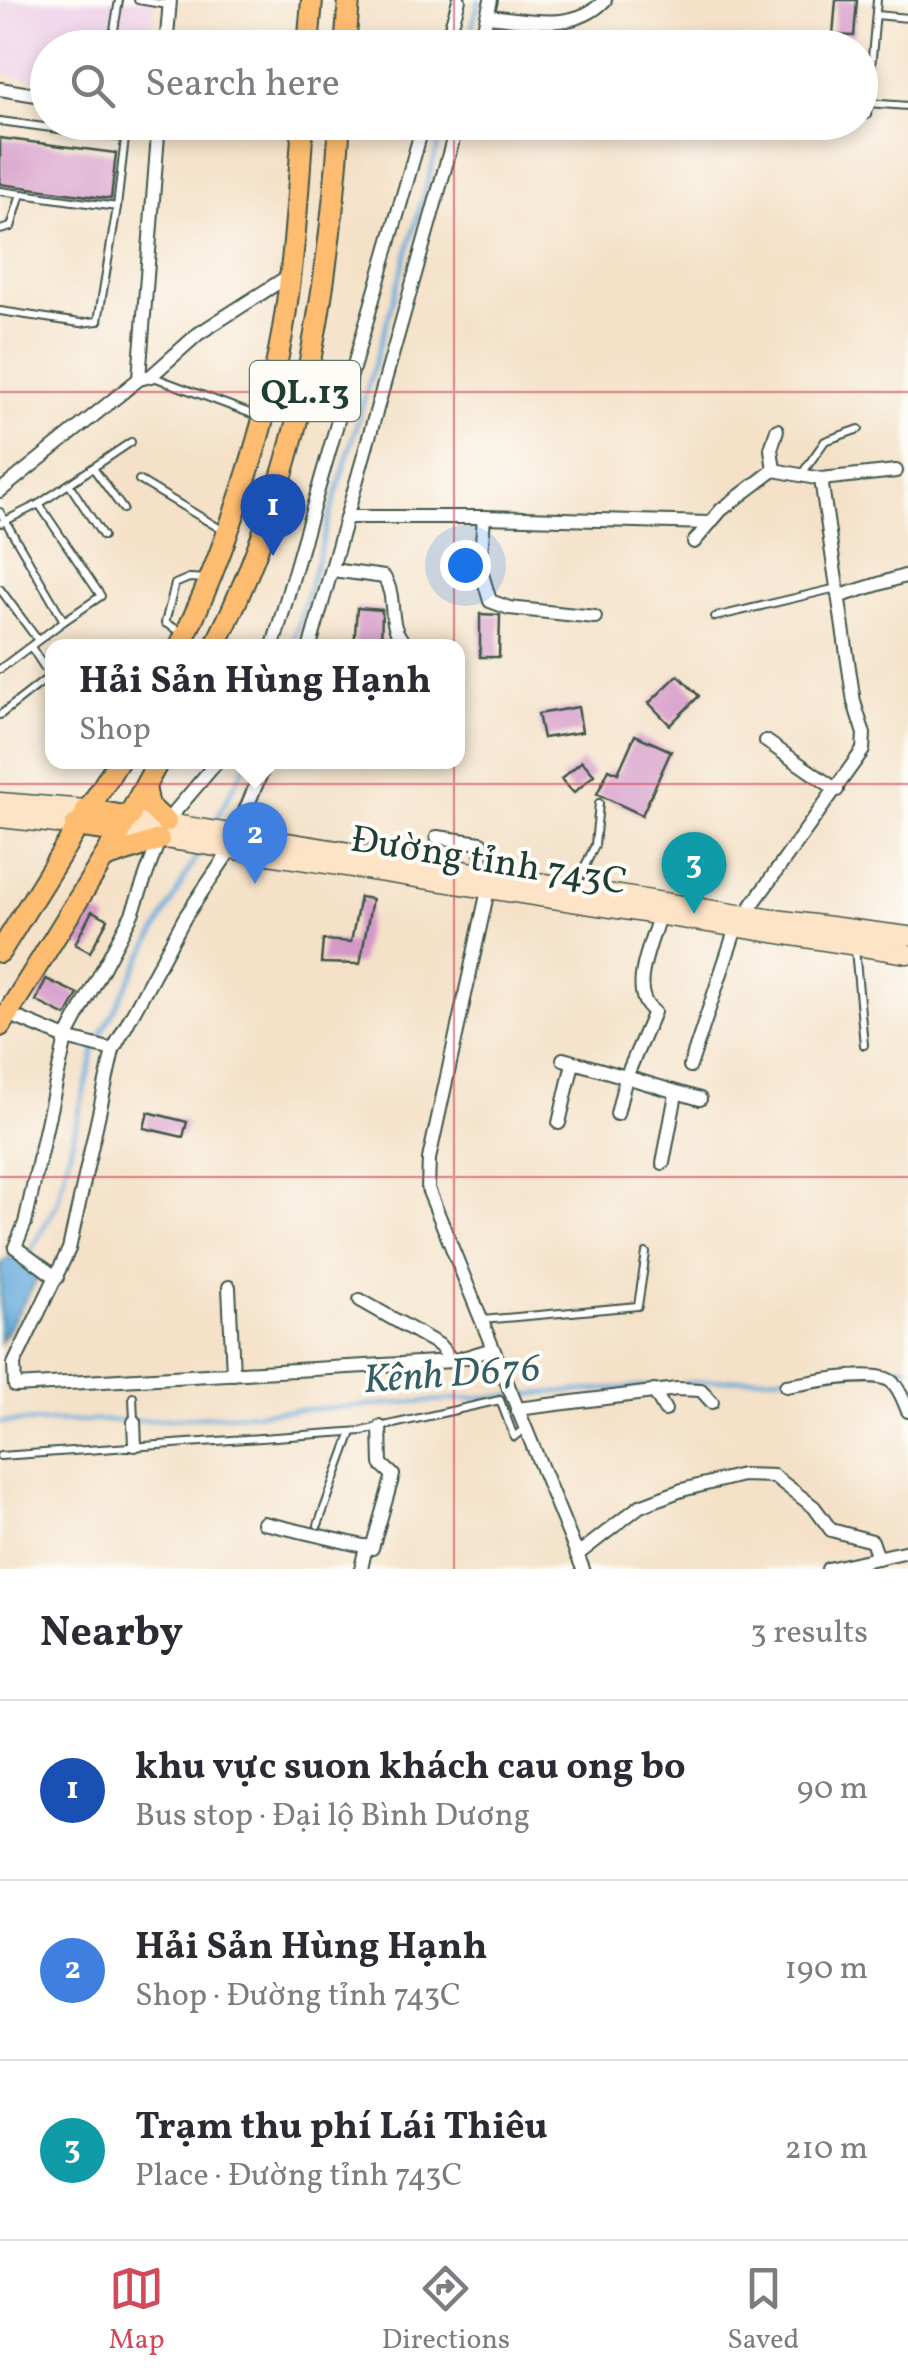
<!DOCTYPE html>
<html lang="en">
<head>
<meta charset="utf-8">
<style>
  body { margin:0; font-family:Vollkorn,serif; background:#f2f2f3; color:#2b2b33 }
  .you { position:absolute; left:465px; top:565px; width:35px; height:35px; margin:-25px; border:8px solid #fff; border-radius:50%; background:#1a73e8; box-shadow:0 0 0 15px #1a73e833 }
  .badge { display:grid; place-items:center; width:65px; height:65px; border-radius:50%; background:#d1495b; color:#fff; font-size:32px; font-weight:700 }
  .pin { position:absolute; translate:-50% -82px; filter:drop-shadow(0 2px 5px #0008) }
  .pin::after { content:''; position:absolute; top:52px; width:35px; height:30px; background:inherit; clip-path:polygon(0 0,100% 0,50% 100%) }
  .popup { position:absolute; left:45px; top:639px; width:420px; height:130px; box-sizing:border-box; display:grid; place-content:center; border-radius:20px; background:#fff; filter:drop-shadow(0 2px 8px #0005); font-size:32px; white-space:nowrap; color:#7c7c81 }
  .popup b { font-size:38px; color:#2b2b33 }
  .popup::after { content:''; position:absolute; left:50%; top:100%; margin-left:-20px; border:20px solid transparent; border-top-color:#fff }
  .list { margin:0; padding:0; list-style:none }
  h2 { display:flex; justify-content:space-between; align-items:center; height:130px; margin:0; padding:0 40px; font-size:42px }
  h2 small { font-size:32px; font-weight:400; color:#7c7c81 }
  .list li { display:grid; grid-template-columns:65px 1fr auto; gap:30px; align-items:center; box-sizing:border-box; height:180px; padding:0 40px; border-top:2px solid #e1e1e2 }
  .list b { display:block; font-size:38px; white-space:nowrap }
  .list p { margin:0; font-size:32px; white-space:nowrap; color:#7c7c81 }
  .list em { font-size:32px; font-style:normal; color:#7c7c81 }
  .icon { flex:none; width:55px; height:55px; fill:none; stroke:currentColor; stroke-width:2; stroke-linecap:round; stroke-linejoin:round }
  .map { position:relative; flex:none; width:908px; height:1569px; overflow:hidden }
  .search { position:absolute; background:#fff; box-shadow:0 5px 15px #0003; left:30px; right:30px; top:30px; height:110px; display:flex; align-items:center; gap:25px; box-sizing:border-box; padding:0 35px; border-radius:55px; color:#7c7c81; font-size:38px }
  .sheet { height:670px; background:#fff }
  nav { display:flex; justify-content:space-around; align-items:center; box-sizing:border-box; height:140px; border-top:2px solid #e1e1e2; background:#fff; font-size:28px; color:#7c7c81 }
  nav a { display:grid; justify-items:center; gap:5px }
  nav .on { color:#d1495b }
  .map>svg:first-child { display:block }
  .built { fill:#eed0e7 }
  .water { fill:#66aadb; stroke:#427488; stroke-width:2.5 }
  .lines { fill:none; stroke-linecap:round; stroke-linejoin:round }
  .stream { stroke:#66aadb; stroke-width:4 }
  .building { fill:#d599c8 }
  .service-casing { stroke:#3f564a; stroke-width:10 }
  .minor-casing { stroke:#3f564a; stroke-width:16 }
  .secondary-casing { stroke:#3f564a; stroke-width:21 }
  .trunk-casing { stroke:#3f564a; stroke-width:24 }
  .service { stroke:#fff; stroke-width:6 }
  .minor { stroke:#fff; stroke-width:12 }
  .secondary { stroke:#fee4c6; stroke-width:18 }
  .trunk { stroke:#fdbc70; stroke-width:20 }
  .grid { fill:none; stroke:#d1495b; stroke-width:2.5; stroke-opacity:0.55 }
  .labels { text-anchor:middle; stroke-width:8; stroke-linejoin:round; paint-order:stroke }
  .shield { fill:#fdfcf7; stroke:#62766e; stroke-width:2.5 }
  .shield-label { font-size:35px; font-weight:bold; fill:#1f3d34 }
  .street-label { font-size:38px; fill:#1f3d34; stroke:#fdfcf7 }
  .water-label { font-size:40px; font-style:italic; fill:#345e66; stroke:#fdfcf7 }
</style>
</head>
<body>
<div class="map">
<svg width="908" height="1569" viewBox="0 0 908 1569">
  <rect width="100%" height="100%" fill="#fdfcf7"/>
  <filter id="ink" filterUnits="userSpaceOnUse"><feTurbulence type="fractalNoise" baseFrequency=".01" numOctaves="2"/><feDisplacementMap in="SourceGraphic" scale="20" xChannelSelector="R" yChannelSelector="G"/><feConvolveMatrix kernelMatrix="1 2 1 2 8 2 1 2 1" color-interpolation-filters="sRGB"/></filter>
  <filter id="wash" filterUnits="userSpaceOnUse"><feTurbulence type="fractalNoise" baseFrequency=".0048" numOctaves="4" result="noise"/><feDisplacementMap in="SourceGraphic" scale="40" xChannelSelector="R" yChannelSelector="G"/><feGaussianBlur stdDeviation="2.25" result="paint"/><feColorMatrix in="noise" values="0 0 0 0 0 0 0 0 0 0 0 0 0 0 0 0 0 1.4 0 .05"/><feComposite in="paint" operator="in"/></filter>
  <g filter="url(#wash)">
    <rect width="100%" height="100%" fill="#f4e1c7"/>
    <path class="built" d="M0,0h154l-4,47 -102,1 -1,34 -47,-9z"/>
    <path class="water" d="M17,1250l28,16 -45,77v-78z"/>
    <g class="lines">
      <g class="stream">
        <path d="M467,48l12,-48"/>
        <path d="M292,646l153,-524"/>
        <path d="M214,823l33,-61"/>
        <path d="M30,1252l27,-48 38,-158 105,-197"/>
        <path d="M858,1370l50,-3"/>
        <path d="M683,1383l155,-11"/>
        <path d="M0,1422l154,-2 510,-35"/>
      </g>
    </g>
    <g id="blocks">
      <g class="building">
        <path d="M836,0h21l-3,36 -21,-1z"/>
        <path d="M0,138l116,15 -5,46 -111,-15z"/>
        <path d="M357,608l25,2 -1,36h-27z"/>
        <path d="M480,614l20,1 -1,42h-19z"/>
        <path d="M678,675l21,21 -29,29 -21,-22z"/>
        <path d="M578,707l4,25 -39,6 -5,-24z"/>
        <path d="M635,735l36,16 -29,64 -45,-21 12,-25 9,4z"/>
        <path d="M582,761l12,14 -20,18 -13,-14z"/>
        <path d="M360,897l12,2 -12,65 -39,-1 2,-23 28,2z"/>
        <path d="M92,911l16,8 -18,33 -15,-8z"/>
        <path d="M46,979l32,15 -12,22 -30,-15z"/>
        <path d="M148,1112l39,10 -4,15 -39,-9z"/>
      </g>
    </g>
  </g>
  <g filter="url(#ink)">
    <use href="#blocks" fill-opacity="0" stroke="#3f564a" stroke-width="2.5"/>
    <g class="lines">
      <defs>
        <g id="service">
          <path d="M138,0l30,5"/>
          <path d="M876,15l32,3"/>
          <path d="M111,48l8,-48"/>
          <path d="M868,103l40,3"/>
          <path d="M867,115l10,-115"/>
          <path d="M0,121l125,17 -8,69 -117,-16"/>
          <path d="M770,122l13,5"/>
          <path d="M0,230l11,-3 10,-33"/>
          <path d="M0,311l80,12 18,-2 19,-114"/>
          <path d="M151,376l109,41"/>
          <path d="M93,468l30,41"/>
          <path d="M801,475l24,-34 34,-12"/>
          <path d="M139,480l85,51"/>
          <path d="M69,484l34,52"/>
          <path d="M0,512l64,109 37,-25 -62,-92"/>
          <path d="M1,523l38,-19 92,-62"/>
          <path d="M0,589l37,50"/>
          <path d="M715,617l122,-29"/>
          <path d="M180,631l-15,-8 10,-39 14,-6 19,1"/>
          <path d="M0,669l64,-48"/>
          <path d="M0,715l50,-39 -19,-29"/>
          <path d="M576,885l19,-40 4,-42"/>
          <path d="M855,949l9,96"/>
          <path d="M482,1320l156,-14 8,-53"/>
          <path d="M133,1397l1,23"/>
          <path d="M0,1456l362,-25 138,-31 14,37 11,-9"/>
          <path d="M318,1525l34,-93"/>
        </g>
        <g id="minor">
          <path d="M487,16c41,3 87,17 118,-16"/>
          <path d="M166,48l4,-48"/>
          <path d="M445,48l14,-48"/>
          <path d="M479,48l12,-48"/>
          <path d="M0,89l48,8"/>
          <path d="M139,379l20,-257"/>
          <path d="M774,470l-3,-21 6,-19"/>
          <path d="M0,491l139,-112 12,-3 47,-42 92,-59"/>
          <path d="M349,517h135l-4,50 10,34 19,7 86,9"/>
          <path d="M484,517l226,6"/>
          <path d="M694,542l27,-32 53,-40 47,9 75,-8"/>
          <path d="M333,570l51,7c15,24 0,48 23,68"/>
          <path d="M840,596l68,-21"/>
          <path d="M273,646l151,-524"/>
          <path d="M310,646l148,-524"/>
          <path d="M766,741l71,49"/>
          <path d="M166,822l51,-60"/>
          <path d="M235,834l31,-72"/>
          <path d="M437,837l44,6 1,29"/>
          <path d="M229,852l-44,65 -72,133 -44,199 -55,115 1,22 438,-25 40,-12"/>
          <path d="M488,890l-59,269 -1,30 155,380"/>
          <path d="M745,915l118,-165 1,-16 -10,-32 -33,-223"/>
          <path d="M658,919c-7,26 -31,74 -4,93l-28,65 74,22"/>
          <path d="M8,1014l58,24 47,12"/>
          <path d="M563,1059l63,18 -9,37"/>
          <path d="M690,1066l45,-135"/>
          <path d="M559,1123l14,-60"/>
          <path d="M663,1163l13,-69"/>
          <path d="M57,1278l-42,-31 10,-24 41,-185 66,-124 27,-74"/>
          <path d="M229,1287l4,87"/>
          <path d="M360,1300l79,45 14,16"/>
          <path d="M786,1386c22,-3 90,-18 106,-4 8,7 12,20 16,29"/>
          <path d="M654,1391l11,19"/>
          <path d="M517,1409l160,-20 24,1 11,12"/>
          <path d="M134,1422l1,23"/>
          <path d="M264,1523l108,25 21,-73 -12,-11 -1,-37"/>
          <path d="M577,1555l63,-49 42,-16 60,-15 32,1 40,31 17,23 41,11 6,17"/>
          <path d="M361,1569l5,-23"/>
          <path d="M828,1569l80,-18"/>
        </g>
        <g id="secondary">
          <path d="M0,802l86,7"/>
          <path d="M130,817l615,98 163,21"/>
          <path d="M0,818l75,8"/>
          <path d="M120,832l788,122"/>
        </g>
        <g id="trunk">
          <path d="M308,48l4,-48"/>
          <path d="M345,48l4,-48"/>
          <path d="M180,646c43,-87 85,-215 102,-311 12,-70 16,-141 21,-213"/>
          <path d="M215,646c82,-162 113,-344 125,-524"/>
          <path d="M145,787l4,19 17,16"/>
          <path d="M86,809l44,8"/>
          <path d="M75,826l45,6"/>
          <path d="M105,858l54,-18"/>
          <path d="M0,952l118,-190"/>
          <path d="M0,1026l120,-194 38,-70"/>
        </g>
      </defs>
      <use href="#service" class="service-casing"/>
      <use href="#minor" class="minor-casing"/>
      <use href="#secondary" class="secondary-casing"/>
      <use href="#trunk" class="trunk-casing"/>
      <use href="#service" class="service"/>
      <use href="#minor" class="minor"/>
      <use href="#secondary" class="secondary"/>
      <use href="#trunk" class="trunk"/>
    </g>
  </g>
  <path class="grid" d="M454,0v48M454,122v1447M0,392h908M0,784h908M0,1177h908"/>
  <g class="labels">
    <rect class="shield" x="250" y="361" width="110" height="60" rx="8"/>
    <g class="shield-label">
      <text x="305" y="403">QL.13</text>
    </g>
    <g class="street-label">
      <text transform="translate(489 859) rotate(9)" y="13">Đường tỉnh 743C</text>
    </g>
    <g class="water-label">
      <text transform="translate(452 1372) rotate(-4)" y="14">Kênh D676</text>
    </g>
  </g>
</svg>
<div class="you"></div>
<div class="pin badge" style="left:273px;top:556px;background:#1a4fb4">1</div>
<div class="pin badge" style="left:255px;top:884px;background:#3f7fe0">2</div>
<div class="popup"><b>Hải Sản Hùng Hạnh</b>Shop</div>
<div class="pin badge" style="left:694px;top:914px;background:#0f9aa8">3</div>
<div class="search"><svg class="icon" aria-label="search" viewBox="0 0 24 24"><circle cx="10" cy="10" r="6"/><path d="M15 15l6 6"/></svg>Search here</div>
</div>
<section class="sheet">
<h2>Nearby<small>3 results</small></h2>
<ul class="list">
<li><span class="badge" style="background:#1a4fb4">1</span><div><b>khu vực suon khách cau ong bo</b><p>Bus stop · Đại lộ Bình Dương</p></div><em>90 m</em></li>
<li><span class="badge" style="background:#3f7fe0">2</span><div><b>Hải Sản Hùng Hạnh</b><p>Shop · Đường tỉnh 743C</p></div><em>190 m</em></li>
<li><span class="badge" style="background:#0f9aa8">3</span><div><b>Trạm thu phí Lái Thiêu</b><p>Place · Đường tỉnh 743C</p></div><em>210 m</em></li>
</ul>
</section>
<nav>
<a class="on"><svg class="icon" aria-label="map" viewBox="0 0 24 24"><path d="M3 6l6-2 6 2 6-2v14l-6 2-6-2-6 2zM9 4v14M15 6v14"/></svg>Map</a>
<a><svg class="icon" aria-label="directions" viewBox="0 0 24 24"><path d="M12 3l9 9-9 9-9-9zM9 14v-3h6M13 9l2 2-2 2"/></svg>Directions</a>
<a><svg class="icon" aria-label="saved" viewBox="0 0 24 24"><path d="M7 4h10v16l-5-4-5 4z"/></svg>Saved</a>
</nav>
</body>
</html>
